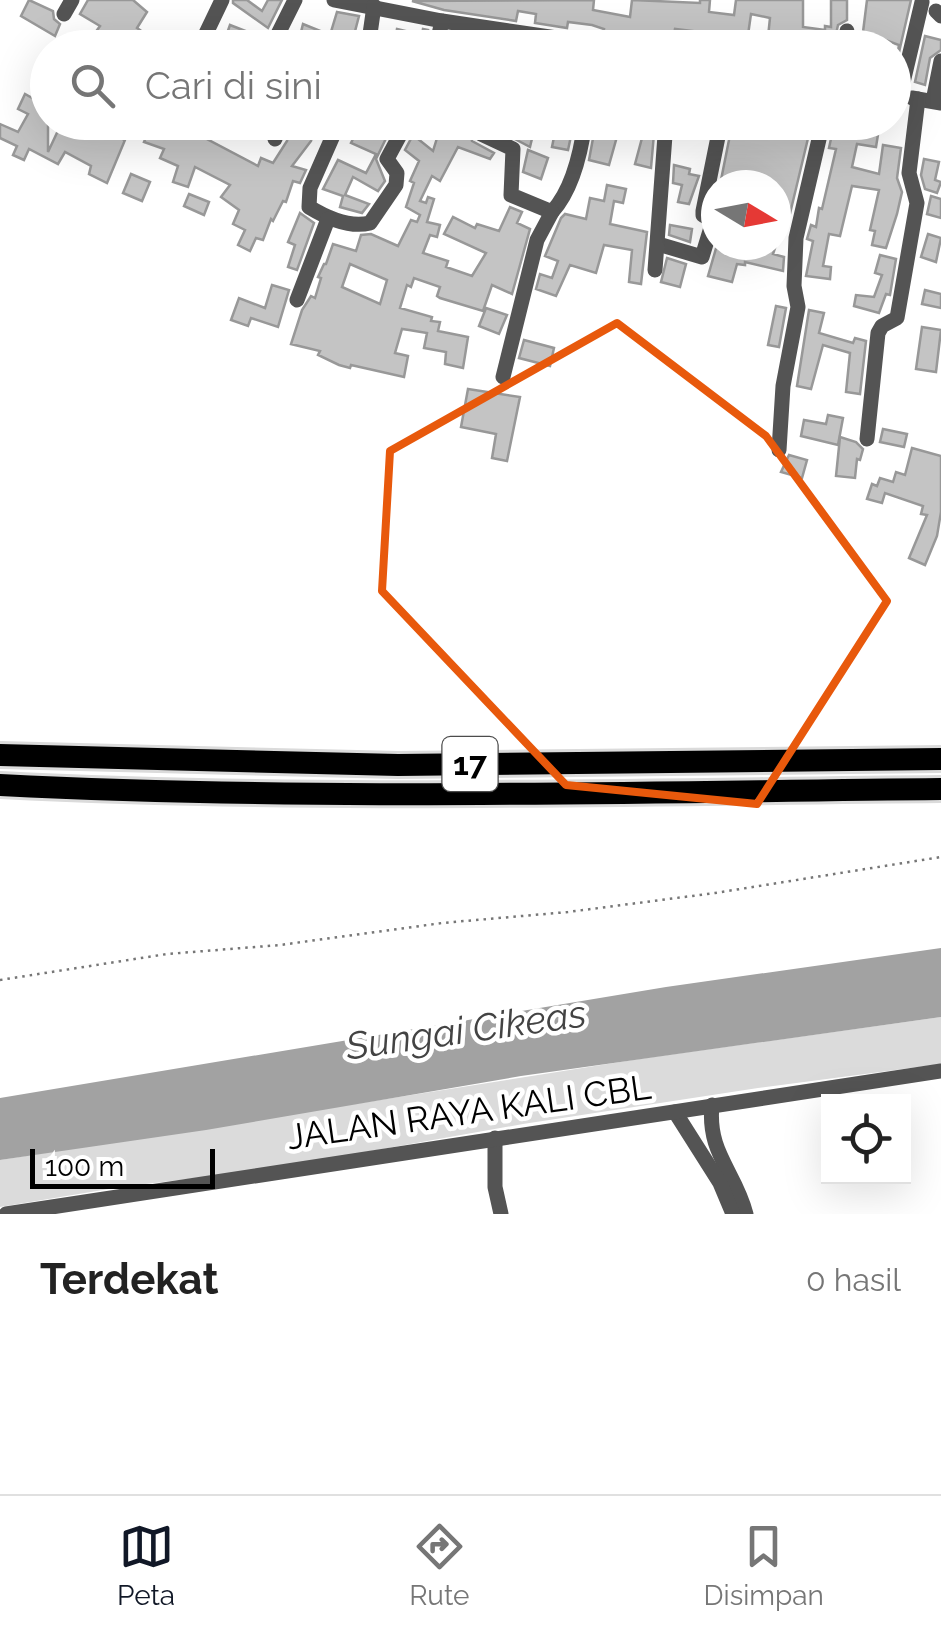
<!DOCTYPE html>
<html lang="id">
<head>
<meta charset="utf-8">
<style>
  body { margin:0; font-family:Raleway,sans-serif; background:#f2f2f2; color:#222 }
  .controls { position:absolute; right:30px; bottom:30px; display:grid; overflow:hidden; border-radius:0px; box-shadow:0 10px 40px #0002 }
  .controls button { width:90px; height:90px; display:grid; place-items:center; padding:0; border:0; border-bottom:2px solid #e0e0e0; background:#fff; color:#222; font:50px sans-serif }
  .compass { position:absolute; left:701px; top:170px; width:90px; height:90px; border-radius:50%; background:#fff; box-shadow:0 10px 40px #0002; rotate:100deg }
  .scale { position:absolute; left:30px; bottom:25px; width:185px; box-sizing:border-box; padding-left:10px; border:5px solid #000; border-top:0; font-size:28px; line-height:35px; white-space:nowrap; color:#000; -webkit-text-stroke:8px #fff; paint-order:stroke }
  .list { margin:0; padding:0; list-style:none }
  h2 { display:flex; justify-content:space-between; align-items:center; height:130px; margin:0; padding:0 40px; font-size:42px }
  h2 small { font-size:32px; font-weight:400; color:#767676 }
  .icon { flex:none; width:55px; height:55px; fill:none; stroke:currentColor; stroke-width:2; stroke-linecap:round; stroke-linejoin:round }
  .map { position:relative; flex:none; width:941px; height:1214px; overflow:hidden }
  .search { position:absolute; background:#fff; box-shadow:0 10px 40px #0002; left:30px; right:30px; top:30px; height:110px; display:flex; align-items:center; gap:25px; box-sizing:border-box; padding:0 35px; border-radius:55px; color:#767676; font-size:38px }
  .sheet { height:280px; background:#fff }
  nav { display:flex; justify-content:space-around; align-items:center; box-sizing:border-box; height:140px; border-top:2px solid #e0e0e0; background:#fff; font-size:28px; color:#767676 }
  nav a { display:grid; justify-items:center; gap:5px }
  nav .on { color:#111827 }
  .map>svg:first-child { display:block }
  .green { fill:#dbdbdb }
  .water { fill:#a2a2a2 }
  .building { fill:#c4c4c4; stroke:#989898; stroke-width:2.5; fill-rule:evenodd }
  .lines { fill:none; stroke-linecap:round; stroke-linejoin:round }
  .highway-casing { stroke:#dbdbdb; stroke-width:28 }
  .path { stroke:#767676; stroke-width:2.5; stroke-dasharray:2.5 5; stroke-linecap:butt }
  .minor { stroke:#545454; stroke-width:15 }
  .highway { stroke:#000; stroke-width:22 }
  .marked { fill:none; stroke:#e8590c; stroke-width:8; stroke-linejoin:round }
  .labels { text-anchor:middle; stroke-width:9; stroke-linejoin:round; paint-order:stroke }
  .shield { fill:#fff; stroke:#4c4c4c; stroke-width:2.5 }
  .shield-label { font-size:32px; font-weight:bold; fill:#000 }
  .street-label { font-size:35px; fill:#000; stroke:#fff }
  .water-label { font-size:38px; font-style:italic; fill:#434343; stroke:#fff }
</style>
</head>
<body>
<div class="map">
<svg width="941" height="1214" viewBox="0 0 941 1214">
  <rect width="100%" height="100%" fill="#fff"/>
  <path class="green" d="M941,1017v47l-183,24 -235,36 -253,45 -149,18 -121,20v-47l639,-101z"/>
  <path class="water" d="M941,948v69l-420,59 -315,54 -206,30v-62l666,-111z"/>
  <g class="building">
    <path d="M29,0l24,11 1,8 6,5 -5,12 -34,-20z"/>
    <path d="M88,0h45l14,12 -10,16 3,2 -13,18h-43l16,-22 -20,-12z"/>
    <path d="M233,0h14l15,11 6,-11h14l-14,28 -35,-25z"/>
    <path d="M594,0l-1,10 37,7 2,-17 68,3v-3h10l-1,12 25,3 2,-15h67v27l22,3v-4l6,1v-27h16v20l-9,5 -5,23h-80l-31,-4v4h-15l2,-15 -34,-4 -1,5 -21,-2 -1,13 -17,-2 -7,-6 -25,-4 1,-4 -12,-4 -24,-3 -1,6 -32,-5 1,-9 -18,-3 -2,10 -72,-11 -32,-9zM751,14l19,4 -2,19 -20,-2z"/>
    <path d="M867,0h44l-17,74 5,-29 -19,-7 -1,10h-18z"/>
    <path d="M337,12l22,4 -6,23 5,2 -1,7h-27l-15,-6 -2,6h-16l6,-24 27,11z"/>
    <path d="M230,25l18,7 -6,13 -17,-6z"/>
    <path d="M397,29l25,6 1,-6 5,1 -3,18h-37l3,-14 5,1z"/>
    <path d="M451,34l31,4 -2,10h-32z"/>
    <path d="M925,36l16,4v10l-11,8 -5,27 -10,-3z"/>
    <path d="M48,70v82l14,-30h23l40,18 -18,43 -18,-9 2,-8 -26,-14 -7,12 -29,-15 -5,11 -11,-5 4,-9 -17,-8v-14l18,8 10,-18 -10,-5 7,-15 9,5z"/>
    <path d="M152,122h38l-2,7 70,37 3,-8 12,5 14,-22 4,-19h25l-5,19 -19,25 14,4 -6,13 -7,-2 -7,21 -3,-1 -10,20 -2,-2 -8,21 -7,-2 -6,13 -12,-6 7,-15 -12,-6 6,-14 -18,-13 9,-12 -35,-18 -7,20 -15,-5 5,-16 -18,-8 4,-9 -20,-7z"/>
    <path d="M355,122h39l-18,37 9,22 -7,10 -25,-14 -8,18 24,9 -7,9 -22,-6 3,-11 -20,-7 15,-29 28,13 10,-19 -25,-11 2,-4 -5,-2z"/>
    <path d="M442,122h27l3,19 22,12 -4,6 -32,-12 -18,34 -8,-5 -12,25 6,2 2,-6 6,2 -7,23 13,3 -3,12 -7,-2 -7,18 25,8 -2,6 26,9 14,-23 -42,-19 9,-17 22,11 2,-4 22,7 11,-24 12,5 -5,11 13,6 -18,65 -20,-9 -9,26 -43,-13 -3,-2 3,-9 -26,-9 -3,9 -4,-2 -7,23 32,9 -1,4 9,1 -2,9 30,6 -5,31 -18,-4 1,-12 -22,-4 3,-15 -18,-3 -7,-1 -7,24 13,3 -4,21 -53,-12 -1,3 -11,-3 -21,-10 2,-4 -29,-7 11,-34 9,-14 4,2 6,-20 -3,-1 6,-13h2l7,-20 23,7 5,-16 10,-1 27,12 13,-26 6,2 3,-7 -14,-8 8,-24 -4,-2 9,-20 -14,-11 8,-15 20,16zM350,264l37,16 -7,24 -38,-17z"/>
    <path d="M491,122h45l-6,25 -38,-20z"/>
    <path d="M565,122h9l-6,28 -16,-3 3,-15 8,2z"/>
    <path d="M596,122h59l-4,46 -16,-4 7,-26 -24,-5 -9,32 -20,-5z"/>
    <path d="M746,122h61l-1,7 4,1 -22,92 -12,-1v-36h-56l12,-60 13,3z"/>
    <path d="M850,122h30l-4,25 -19,-3 -5,23 27,7 4,-29 18,3 -4,30 5,14 -5,22 -11,34 -14,-3 3,-14 -5,-1 9,-40 -27,-4 -12,50 -11,-2 -6,32 8,1 -1,12 -24,-3 7,-35 -6,-2 4,-14 5,2 3,-19 3,1 14,-60 -7,-1 3,-14 4,-11 13,3z"/>
    <path d="M528,150l20,8 -7,21 -18,-7z"/>
    <path d="M924,159l15,3 -4,18 6,2 -4,11 -12,-4 -4,-14z"/>
    <path d="M674,165l16,4 -1,5 10,2 -10,28 -11,-2 4,-17 -9,-2z"/>
    <path d="M131,174l19,8 -8,19 -19,-8z"/>
    <path d="M607,185l19,4 -3,14 -9,-2 -4,23 37,8 -6,52 -12,-2 3,-32 -28,-5 -8,28 -26,-8 -14,31 -20,-7 4,-15 12,4 6,-17 -13,-5 16,-38 4,-4 21,5 4,-21 14,3z"/>
    <path d="M189,194l20,8 -5,13 -20,-9z"/>
    <path d="M931,196l10,3v19l-14,-4z"/>
    <path d="M300,213l14,10 -17,47 -9,-3 7,-22 -7,-3z"/>
    <path d="M670,225l22,4 -2,13 -21,-7z"/>
    <path d="M928,234l13,4 -5,24 -15,-5z"/>
    <path d="M717,245h59l-3,9 11,3 -1,14 -38,-9v3l-8,-1 -5,18 -24,-6z"/>
    <path d="M880,255l16,4 -6,36 -4,-1 -7,19 -25,-7 2,-11 18,2 8,-22 -7,-2z"/>
    <path d="M667,258l19,6 -6,23 -19,-5z"/>
    <path d="M272,285l17,5 -11,37 -27,-9 -3,8 -17,-6 8,-22 26,10z"/>
    <path d="M925,290l16,4v14l-19,-4z"/>
    <path d="M776,306l10,2 -7,39 -11,-2z"/>
    <path d="M486,308l21,7 -8,19 -20,-8z"/>
    <path d="M809,310l15,3 -5,20 34,10 2,-5 11,3 -6,53 -14,-2 4,-39 -27,-8 -12,44 -14,-3z"/>
    <path d="M922,327l19,3 -5,42 -20,-3z"/>
    <path d="M524,340l30,8 -4,18 -31,-8z"/>
    <path d="M468,389l52,8 -13,64 -15,-3 4,-24 -35,-7z"/>
    <path d="M828,415l15,3 -5,27 -37,-9 3,-16 22,4z"/>
    <path d="M883,429l24,5 -3,13 -24,-5z"/>
    <path d="M840,437l16,5 7,7 -3,11 -3,-1 -2,19 -19,-2z"/>
    <path d="M912,448l29,8v56l-4,24 -12,29 -16,-7 18,-43 -6,-1 2,-8 -38,-13 -3,10 -15,-4 5,-15 5,2 3,-8 13,4 3,-10 9,3z"/>
    <path d="M789,455l18,5 -5,18 -21,-6z"/>
  </g>
  <g class="lines">
    <defs>
      <g id="highway">
        <path d="M0,755l398,10 543,-6"/>
        <path d="M0,785c313,16 628,7 941,4"/>
      </g>
    </defs>
    <use href="#highway" class="highway-casing"/>
    <path class="path" d="M0,980l167,-26 113,-9 162,-22 126,-11 147,-19 226,-36"/>
    <g class="minor">
      <path d="M334,0l108,21 183,27"/>
      <path d="M936,11l5,5"/>
      <path d="M64,14l8,-14"/>
      <path d="M199,48l23,-48"/>
      <path d="M271,48l24,-48"/>
      <path d="M368,48l6,-42"/>
      <path d="M436,48l6,-27"/>
      <path d="M844,48l3,-17"/>
      <path d="M900,95l22,-93"/>
      <path d="M912,98l29,5"/>
      <path d="M933,101l8,-40"/>
      <path d="M339,122l-29,66 -1,19c18,11 41,21 61,16l26,-38 1,-12 -10,-14 20,-37"/>
      <path d="M480,122l1,12 32,15 -2,46 41,17c20,-22 29,-60 33,-90"/>
      <path d="M275,139l5,-17"/>
      <path d="M658,244l44,13 11,-36 -10,-6v-4l18,-89"/>
      <path d="M655,270l11,-148"/>
      <path d="M297,300l31,-81"/>
      <path d="M503,377l34,-137 15,-28"/>
      <path d="M867,439l11,-106 4,-7 15,-8 20,-115 -8,-30 9,-74"/>
      <path d="M779,450l4,-64 15,-79 -4,-21 2,-48 27,-116"/>
      <path d="M712,1105c-5,48 23,66 34,109"/>
      <path d="M675,1112l45,71 13,31"/>
      <path d="M495,1138v49l6,27"/>
      <path d="M6,1214l935,-143"/>
    </g>
    <use href="#highway" class="highway"/>
  </g>
  <path class="marked" d="M617,323l149,113 121,165 -130,203 -191,-19 -184,-194 8,-140z"/>
  <g class="labels">
    <rect class="shield" x="442.5" y="737" width="55" height="54" rx="8"/>
    <g class="shield-label">
      <text x="470" y="775">17</text>
    </g>
    <g class="street-label">
      <text transform="translate(469 1112) rotate(-8)" y="12">JALAN RAYA KALI CBL</text>
    </g>
    <g class="water-label">
      <text transform="translate(466 1030) rotate(-8)" y="13">Sungai Cikeas</text>
    </g>
  </g>
</svg>
<div class="controls">
<button><svg class="icon" aria-label="locate" viewBox="0 0 24 24"><circle cx="12" cy="12" r="6"/><path d="M12 2v4M12 18v4M2 12h4M18 12h4"/></svg></button>
</div>
<svg class="compass" viewBox="-18 -18 36 36"><path d="M0-13l5 13h-10z" fill="#e53935"/><path d="M0 13l5-13h-10z" fill="#767676"/></svg>
<div class="scale">100 m</div>
<div class="search"><svg class="icon" aria-label="search" viewBox="0 0 24 24"><circle cx="10" cy="10" r="6"/><path d="M15 15l6 6"/></svg>Cari di sini</div>
</div>
<section class="sheet">
<h2>Terdekat<small>0 hasil</small></h2>
<ul class="list">
</ul>
</section>
<nav>
<a class="on"><svg class="icon" aria-label="map" viewBox="0 0 24 24"><path d="M3 6l6-2 6 2 6-2v14l-6 2-6-2-6 2zM9 4v14M15 6v14"/></svg>Peta</a>
<a><svg class="icon" aria-label="directions" viewBox="0 0 24 24"><path d="M12 3l9 9-9 9-9-9zM9 14v-3h6M13 9l2 2-2 2"/></svg>Rute</a>
<a><svg class="icon" aria-label="saved" viewBox="0 0 24 24"><path d="M7 4h10v16l-5-4-5 4z"/></svg>Disimpan</a>
</nav>
</body>
</html>
